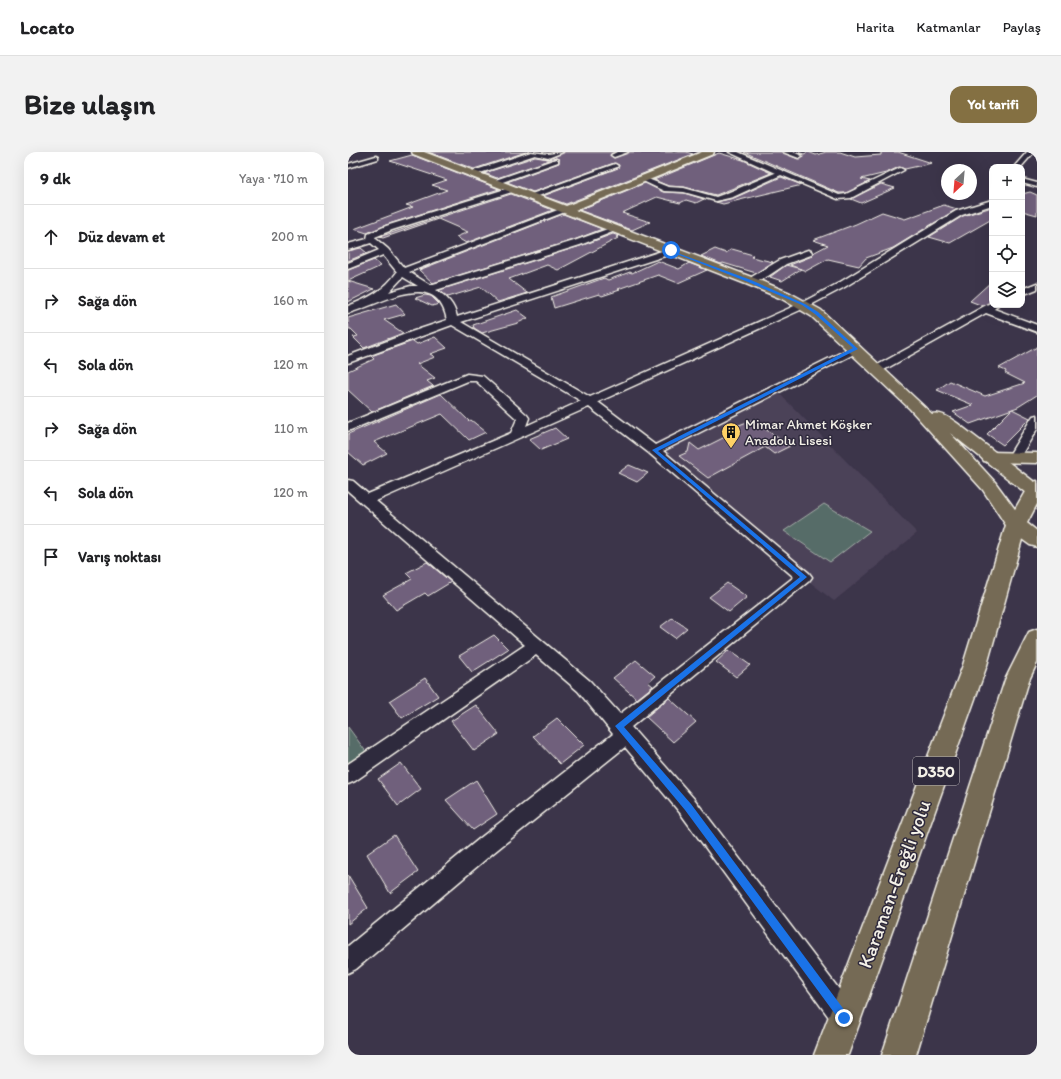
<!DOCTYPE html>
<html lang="tr">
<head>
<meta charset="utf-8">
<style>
  body { margin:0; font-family:Itim,sans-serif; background:#f2f2f2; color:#202124 }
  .controls { position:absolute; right:12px; top:12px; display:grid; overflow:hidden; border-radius:8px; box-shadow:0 4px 16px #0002 }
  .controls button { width:36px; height:36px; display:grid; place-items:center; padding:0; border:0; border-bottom:1px solid #e0e0e0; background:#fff; color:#202124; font:20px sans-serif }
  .compass { position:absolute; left:593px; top:12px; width:36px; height:36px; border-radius:50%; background:#fff; box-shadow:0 4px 16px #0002; rotate:206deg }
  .stop { position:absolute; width:12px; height:12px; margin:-9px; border:3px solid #1a73e8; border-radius:50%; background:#fff }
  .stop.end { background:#1a73e8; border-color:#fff; box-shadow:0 1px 4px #0008 }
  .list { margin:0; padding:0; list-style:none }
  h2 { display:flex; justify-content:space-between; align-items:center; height:52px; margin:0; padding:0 16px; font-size:17px }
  h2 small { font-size:13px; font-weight:400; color:#757577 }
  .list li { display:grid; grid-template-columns:26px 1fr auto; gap:12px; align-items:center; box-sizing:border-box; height:64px; padding:0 16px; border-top:1px solid #e0e0e0 }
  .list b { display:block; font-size:15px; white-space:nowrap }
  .list em { font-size:13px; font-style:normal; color:#757577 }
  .icon { flex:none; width:22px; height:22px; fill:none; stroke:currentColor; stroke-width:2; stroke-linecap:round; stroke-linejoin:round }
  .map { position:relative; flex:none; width:689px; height:903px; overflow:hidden; border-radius:12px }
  header { display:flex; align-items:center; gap:24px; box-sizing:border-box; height:56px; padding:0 20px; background:#fff; border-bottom:1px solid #e0e0e0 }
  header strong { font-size:19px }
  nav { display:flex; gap:22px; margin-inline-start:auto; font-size:14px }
  .intro { display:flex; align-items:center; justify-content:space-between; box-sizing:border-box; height:96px; padding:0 24px }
  h1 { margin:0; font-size:28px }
  .button { padding:10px 18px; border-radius:12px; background:#847042; color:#fff; font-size:14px; font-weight:700 }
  main { display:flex; gap:24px; padding:0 24px }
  aside { flex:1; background:#fff; border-radius:12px; box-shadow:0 4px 16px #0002 }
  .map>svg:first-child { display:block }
  .built { fill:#4c4259 }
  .green { fill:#566c67; stroke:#a5aea8 }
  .building { fill:#70607c; stroke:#f4f1e8 }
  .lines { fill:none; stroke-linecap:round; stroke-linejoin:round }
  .minor-casing { stroke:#f4f1e8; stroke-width:3 }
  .major-casing { stroke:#f4f1e8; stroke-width:3 }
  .highway-casing { stroke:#f4f1e8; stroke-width:3 }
  .minor { fill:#2f2a3d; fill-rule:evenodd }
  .major { fill:#756a55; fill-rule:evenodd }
  .highway { fill:#756a55; fill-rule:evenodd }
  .route { fill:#1a73e8 }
  .labels { text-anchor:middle; stroke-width:3; stroke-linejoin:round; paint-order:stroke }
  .far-poi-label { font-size:14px; fill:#f4f1e8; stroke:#2f2a3d; text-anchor:start }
  .shield { fill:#2f2a3d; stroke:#b9b5b5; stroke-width:1 }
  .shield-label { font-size:16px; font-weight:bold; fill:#f4f1e8 }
  .near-street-label { font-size:20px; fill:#f4f1e8; stroke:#2f2a3d }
</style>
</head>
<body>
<header>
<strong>Locato</strong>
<nav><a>Harita</a><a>Katmanlar</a><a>Paylaş</a></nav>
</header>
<div class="intro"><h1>Bize ulaşın</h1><a class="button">Yol tarifi</a></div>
<main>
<aside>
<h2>9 dk<small>Yaya · 710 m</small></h2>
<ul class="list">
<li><svg class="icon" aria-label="ahead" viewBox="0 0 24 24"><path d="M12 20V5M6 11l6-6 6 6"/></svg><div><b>Düz devam et</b></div><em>200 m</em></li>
<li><svg class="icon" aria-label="right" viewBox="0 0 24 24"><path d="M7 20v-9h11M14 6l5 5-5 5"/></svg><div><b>Sağa dön</b></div><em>160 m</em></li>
<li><svg class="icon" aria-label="left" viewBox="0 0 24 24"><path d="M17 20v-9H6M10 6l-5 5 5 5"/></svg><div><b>Sola dön</b></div><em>120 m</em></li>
<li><svg class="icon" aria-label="right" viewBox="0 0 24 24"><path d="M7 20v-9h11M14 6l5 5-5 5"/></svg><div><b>Sağa dön</b></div><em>110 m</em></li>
<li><svg class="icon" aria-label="left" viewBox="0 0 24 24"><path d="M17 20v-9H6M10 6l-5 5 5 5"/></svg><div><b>Sola dön</b></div><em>120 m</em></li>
<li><svg class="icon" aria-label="arrive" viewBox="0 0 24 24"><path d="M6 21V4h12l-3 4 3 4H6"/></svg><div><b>Varış noktası</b></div></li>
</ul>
</aside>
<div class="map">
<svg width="689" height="903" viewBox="0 0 689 903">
  <rect width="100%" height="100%" fill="#3c354a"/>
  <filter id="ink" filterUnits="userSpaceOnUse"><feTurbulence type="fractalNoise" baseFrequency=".025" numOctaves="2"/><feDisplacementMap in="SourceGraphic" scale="8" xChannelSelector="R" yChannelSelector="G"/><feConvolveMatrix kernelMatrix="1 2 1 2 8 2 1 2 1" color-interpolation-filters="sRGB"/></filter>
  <g filter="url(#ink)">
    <path class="built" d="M423,233l146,148 -83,68 -193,-152z"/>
    <g class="green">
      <path d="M476,352l46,27 -40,31 -46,-31z"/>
      <path d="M0,575l19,26 -19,13z"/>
    </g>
    <g class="building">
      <path d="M80,0h98l-52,17z"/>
      <path d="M216,0h50l-4,3 4,3 15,-6h57l7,2 -127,50 -23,-8 75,-28 1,-3 -5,-2 -81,29 -26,-10 52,-19v-4l-3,-1 -59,20 -13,-5 51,-16 14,2z"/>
      <path d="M396,0h38l16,7 5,-4 -6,-3 7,2 4,-2 8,3 10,-3h14l15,5 26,-2v-3h17l34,11 -27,6 -6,-2 -13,6 -25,6 9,2 -24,12h-7z"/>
      <path d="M371,1l24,7 28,13 -55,22 -32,-8 -16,-1 -14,-6z"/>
      <path d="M64,3l87,34 -113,36 -19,8 -13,-4 59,-22 -7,-2 41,-15 -15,-5 15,-5 -57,-19z"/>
      <path d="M433,25l21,8 -79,19 -7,-2 18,-4z"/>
      <path d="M297,31l18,9 21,1 20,6 -8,4 -10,-3 -6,3 -23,-6 -35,16 28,9 -18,8 -53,-20z"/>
      <path d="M533,32l14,4 -34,15 -10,-4z"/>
      <path d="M682,40l7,3v20l-15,-4v-17z"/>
      <path d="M163,42l42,16 -87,33 -10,-6 12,-5 -30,-13 -55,19 -4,-1z"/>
      <path d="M596,53l13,4 -64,39 -27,10 -7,8 -31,-7 -22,12 -16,-6 22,-9 1,-3 15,-8 -15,-5 43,-16 26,-12 23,7z"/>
      <path d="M644,55v12l-42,24 -21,-6 34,-21z"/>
      <path d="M215,62l39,15 -28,11 -141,43 -14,-13z"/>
      <path d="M265,82l6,2 -3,1 2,1 -60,32 -11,-5 -38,14 18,14 -29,9 -17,-15 -33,10 -9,-7 141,-44z"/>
      <path d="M13,96l6,5 -19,8v-10z"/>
      <path d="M367,97l11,4 6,-4 21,6 -2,2 22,5 -17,11 -33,-10 -2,1 -20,-8z"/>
      <path d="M26,108l7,6 -33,15v-11z"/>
      <path d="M310,109l21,8 10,-6 18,7 -29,13 -20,-8 -40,14 2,1 -18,6 -3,-2 -45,14 -3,-11 53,-19 4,2 22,-8 2,1z"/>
      <path d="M438,113l15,4 -19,12 -12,-4z"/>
      <path d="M0,129l26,8 -26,13z"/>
      <path d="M644,129v20l-9,5 -13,-5z"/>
      <path d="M77,143l6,1 8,8 -7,2 -17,-8z"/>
      <path d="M48,152l9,10 -21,6 19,13 -39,15 -11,-11 5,-1 -7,-7h-2l-1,-11z"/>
      <path d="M169,158l11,8 -10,5 -36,10 -8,-5 -1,-3z"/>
      <path d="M87,185l12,11 -17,6 5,3 -18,7 18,14 -8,3 6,5 -61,26 -24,-22v-19l26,-12 -3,-3 42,-15 4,3z"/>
      <path d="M689,195v48l-19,12 -48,17 -17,-12 20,-7 -36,-15 13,-9 35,15 40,-13 -20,-10 1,-2 -7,-3z"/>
      <path d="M93,242l28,27 2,-1 15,12 -17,8 -27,-26 -68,28 13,11 -24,12 -15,-13v-18z"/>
      <path d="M664,257l18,9 -27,27 -16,-11z"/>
      <path d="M404,268l38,26 -16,8 -9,-7 -57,31 -29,-22 9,-4 2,-9 9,7 40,-20 -5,-3z"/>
      <path d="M207,276l12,11 -26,11 -12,-11z"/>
      <path d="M281,313l19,8 -11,9 -19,-9z"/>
      <path d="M79,410l24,20 -23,14 -3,-3 -29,17 -13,-15 29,-16 -6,-6z"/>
      <path d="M379,431l20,14 -18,15 -20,-15z"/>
      <path d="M324,466l15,10 -12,10 -15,-11z"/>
      <path d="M146,483l14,14 -36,23 -13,-16z"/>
      <path d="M381,498l21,15 -14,12 -20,-15z"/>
      <path d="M288,508l19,16 -7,6 5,4 -16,13 -24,-21z"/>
      <path d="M77,526l13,18 -36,22 -13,-17z"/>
      <path d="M321,546l27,24 -23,20 -27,-25z"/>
      <path d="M128,553l23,29 -25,17 -23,-30z"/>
      <path d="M209,566l27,27 -24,19 -27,-28z"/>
      <path d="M53,611l20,26 -23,17 -20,-27z"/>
      <path d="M128,628l21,34 -24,16 -27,-30z"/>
      <path d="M46,683l24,37 -28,21 -23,-39z"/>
      <path d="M0,723l20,33 -20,16z"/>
    </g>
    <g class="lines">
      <defs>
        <g id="minor">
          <path d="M183,0l17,2 15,-2 -15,6 -13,-3 -61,20h-3l-4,-2z"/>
          <path d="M269,0h11l-14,5 -3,-2z"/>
          <path d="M381,0h9l101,43 7,-1 52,-25 2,-1 4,2 -53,28 -13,1 -57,-24 -48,22 -17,4 -32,-9 -20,-1 -25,-12 4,-2 25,10 16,1 32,9 11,-4 48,-20z"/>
          <path d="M435,0h10l9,4 -3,2z"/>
          <path d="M679,0h7l-13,15h-7z"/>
          <path d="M28,4l2,1v2l-30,9v-4z"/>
          <path d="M208,7l2,1v2l-61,22h-3l-4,-2z"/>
          <path d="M267,12l3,2 -1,1 -84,31h-3l-4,-2z"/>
          <path d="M674,27l15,4v4l-15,-4z"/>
          <path d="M164,35l4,2 -1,2 -123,39 -17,7 1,2 12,10 16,19 159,-60h6l1,2 -161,62 21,13 144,-44 39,-14h6l1,2 -40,16 -144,45c11,7 18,14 21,27l211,-68h6l1,2 -1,2 -213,69 129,75 211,-94 36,-19 119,-73 36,-11v5l-30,10 -119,73 -36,19 -209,95 57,43 197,-98h8l1,2 -1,2 -197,100 146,122 3,4 -3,4 -178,146 64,73 159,209 3,9 -3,9 -9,3 -9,-3 -155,-213 -56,-67 -132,106 -137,116 -8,4v-27l131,-107 134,-105 -35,-43 -42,-36 -181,126 -7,3v-20l177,-119 -177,-154v-11l5,1 15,13 143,-61 6,-14 -41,-38h-8l-120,50v-8l119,-49 16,2 44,39 2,3 -3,8 55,-25 -129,-76 -104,38v-7l63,-24 36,-12c-11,-54 -66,-15 -99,-7v-7c19,-7 37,-16 49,-34l-14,-17 -35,14v-6l31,-13 -8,-7 -23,7v-6l19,-5 1,-5 18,-8zM55,125l15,9h-7l-22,6zM241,255l60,46 145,124 -174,137 -30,-33 -214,-180z"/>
          <path d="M460,98l3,1 1,2 -1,2 -25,9 -18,12 -18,8 -5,-3 35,-21z"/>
          <path d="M689,131v6l-15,6v-6z"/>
          <path d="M644,150v3h6l-4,4 43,16v7l-51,-19 -104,58h-8l-2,-2 2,-2z"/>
          <path d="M689,263v14l-17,28 -1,3h-10l-1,-3 23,-38 2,-3z"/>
        </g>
        <path id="major" d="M64,0h12l142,54 136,-54h12l-1,2 -138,56 179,68 36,15 31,17 111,104c10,-2 17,4 25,9l80,61v15l-6,-2 -81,-64 45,49 28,38 14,11v16l-7,-2 -21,-15 -26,-40 -73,-81 -99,-93 -29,-17 -36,-15 -333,-130z"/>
        <g id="highway">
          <path d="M642,300l47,1v10l-47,-1 -6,-1 -3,-4 3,-4z"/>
          <path d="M689,329v23l-11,21 -39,140 -139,390h-34l149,-390 43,-140 24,-42z"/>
          <path d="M689,477v34l-8,17 -113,375h-34l123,-375 24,-48z"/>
        </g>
      </defs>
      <use href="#minor" class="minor-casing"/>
      <use href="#major" class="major-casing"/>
      <use href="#highway" class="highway-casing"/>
      <use href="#minor" class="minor"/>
      <use href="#major" class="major"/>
      <use href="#highway" class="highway"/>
    </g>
  </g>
  <path class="route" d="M321,98l82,30 54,24 13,8 40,37 -200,102 149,126 -183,150 67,77 157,211 1,3 -1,4 -4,1 -3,-1 -156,-212 -70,-84 185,-149 -148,-127 201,-102 -38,-34 -13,-9 -54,-23 -79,-31z"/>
  <defs>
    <symbol id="building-pin" viewBox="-11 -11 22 30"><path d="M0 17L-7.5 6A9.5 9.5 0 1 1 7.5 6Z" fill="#ffd166" stroke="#2f2a3d"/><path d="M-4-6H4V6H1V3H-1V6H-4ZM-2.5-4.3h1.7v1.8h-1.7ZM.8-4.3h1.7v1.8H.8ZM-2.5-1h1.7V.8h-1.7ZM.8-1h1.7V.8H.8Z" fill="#111"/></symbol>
  </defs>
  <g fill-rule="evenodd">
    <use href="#building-pin" x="372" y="269" width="22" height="30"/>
  </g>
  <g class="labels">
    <g class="far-poi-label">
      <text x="397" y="277">Mimar Ahmet Köşker<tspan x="397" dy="16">Anadolu Lisesi</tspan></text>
    </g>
    <rect class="shield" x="565" y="605" width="46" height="28" rx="3"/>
    <g class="shield-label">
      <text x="588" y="625">D350</text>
    </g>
    <g class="near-street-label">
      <text transform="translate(546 732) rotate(-70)" y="7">Karaman-Ereğli yolu</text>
    </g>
  </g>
</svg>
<div class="controls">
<button>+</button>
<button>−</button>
<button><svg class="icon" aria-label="locate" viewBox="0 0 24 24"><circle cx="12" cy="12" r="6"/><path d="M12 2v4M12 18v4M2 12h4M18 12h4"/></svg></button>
<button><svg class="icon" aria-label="layers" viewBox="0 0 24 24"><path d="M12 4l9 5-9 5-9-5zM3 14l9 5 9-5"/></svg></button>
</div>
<svg class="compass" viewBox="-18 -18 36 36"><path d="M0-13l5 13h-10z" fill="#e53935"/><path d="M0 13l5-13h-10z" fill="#757577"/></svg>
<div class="stop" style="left:323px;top:98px"></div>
<div class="stop end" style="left:496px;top:866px"></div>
</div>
</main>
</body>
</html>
